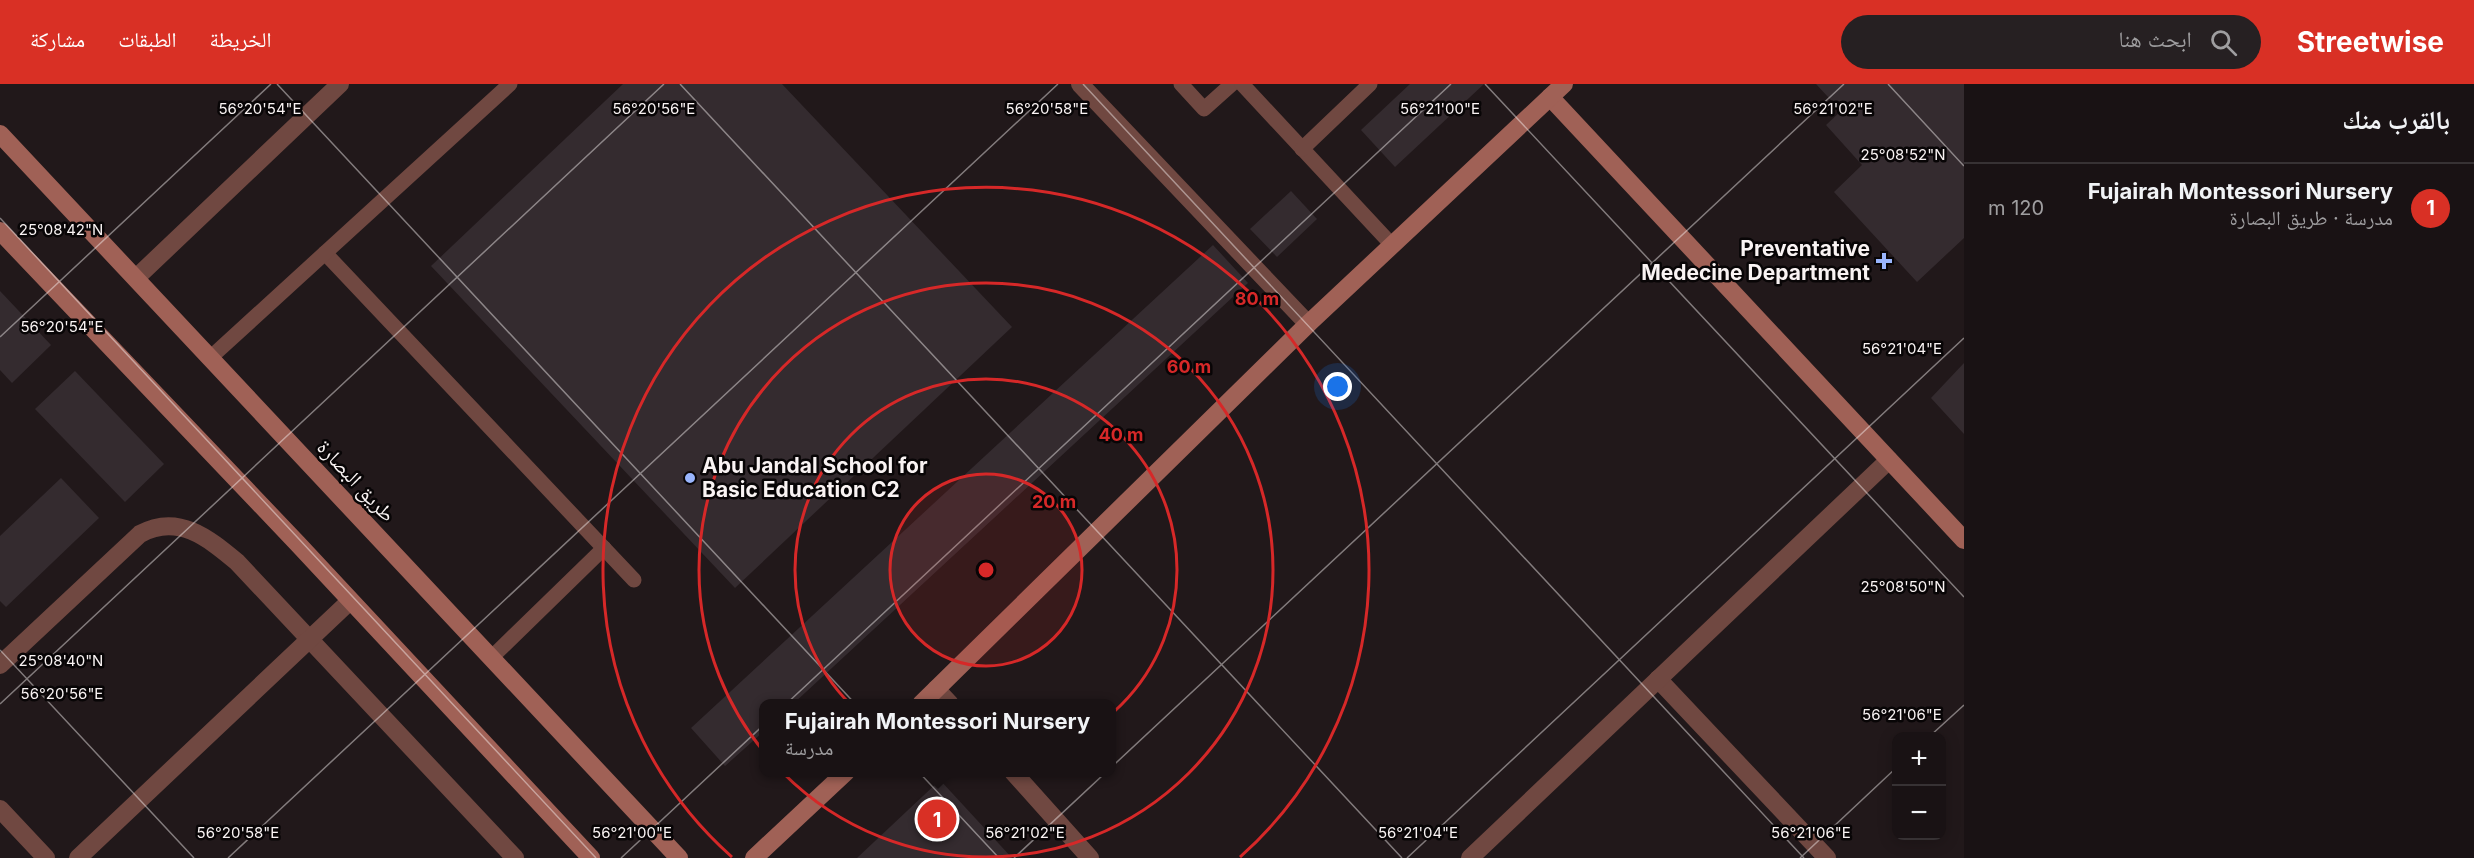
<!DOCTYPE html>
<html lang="ar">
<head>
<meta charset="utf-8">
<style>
  body { margin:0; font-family:Inter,"Noto Naskh Arabic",sans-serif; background:#262022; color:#f1f3f6; direction:rtl }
  .controls { position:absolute; right:18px; bottom:18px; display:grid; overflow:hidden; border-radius:12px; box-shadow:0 3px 15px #0003 }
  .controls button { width:54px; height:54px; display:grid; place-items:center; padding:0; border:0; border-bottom:2px solid #373234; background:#191214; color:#f1f3f6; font:30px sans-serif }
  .you { position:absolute; left:1338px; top:303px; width:21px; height:21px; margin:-15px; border:4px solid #fff; border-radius:50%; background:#1a73e8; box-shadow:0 0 0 9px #1a73e833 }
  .badge { display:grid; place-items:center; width:39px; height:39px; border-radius:50%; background:#d93025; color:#fff; font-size:20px; font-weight:700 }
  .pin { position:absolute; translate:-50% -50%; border:3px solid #fff; box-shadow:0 2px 6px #0006 }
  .popup { position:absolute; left:759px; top:615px; width:357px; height:78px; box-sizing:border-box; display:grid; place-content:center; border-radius:12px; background:#191214; filter:drop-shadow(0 2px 4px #0005); font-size:20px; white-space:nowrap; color:#9f9ea0 }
  .popup b { font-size:22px; color:#f1f3f6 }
  .popup::after { content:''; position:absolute; left:50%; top:100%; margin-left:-12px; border:12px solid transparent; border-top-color:#191214 }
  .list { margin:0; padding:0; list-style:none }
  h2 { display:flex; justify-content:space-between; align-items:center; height:78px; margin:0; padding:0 24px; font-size:26px }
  h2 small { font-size:20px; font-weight:400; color:#9f9ea0 }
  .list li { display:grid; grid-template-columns:39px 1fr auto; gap:18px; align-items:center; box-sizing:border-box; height:90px; padding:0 24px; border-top:2px solid #373234 }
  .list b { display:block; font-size:22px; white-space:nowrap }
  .list p { margin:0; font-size:20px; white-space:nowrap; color:#9f9ea0 }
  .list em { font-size:20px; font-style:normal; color:#9f9ea0 }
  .icon { flex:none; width:33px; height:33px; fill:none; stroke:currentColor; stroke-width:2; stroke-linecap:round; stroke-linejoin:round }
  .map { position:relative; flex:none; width:1964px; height:774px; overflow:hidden; direction:ltr }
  header { display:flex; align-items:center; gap:36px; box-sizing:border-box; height:84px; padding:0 30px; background:#d93025; color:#fff }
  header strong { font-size:28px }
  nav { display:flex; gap:33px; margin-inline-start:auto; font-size:21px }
  .search { width:420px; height:54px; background:#262022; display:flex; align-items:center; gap:15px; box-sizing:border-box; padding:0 21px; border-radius:33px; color:#9f9ea0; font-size:22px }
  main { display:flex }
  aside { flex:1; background:#191214 }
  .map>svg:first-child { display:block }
  .building { fill:#342b2f }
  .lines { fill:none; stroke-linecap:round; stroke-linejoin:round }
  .lane { stroke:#704841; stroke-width:15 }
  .street { stroke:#704841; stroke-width:18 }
  .secondary { stroke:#a06156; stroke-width:18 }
  .ticks { fill:none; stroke:#f9f3f3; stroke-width:1.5; stroke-opacity:0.45 }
  .ring { fill:none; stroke:#d62828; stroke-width:3 }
  .poi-dot { fill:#99b5fd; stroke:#080506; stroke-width:2 }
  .labels { text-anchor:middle; stroke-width:5; stroke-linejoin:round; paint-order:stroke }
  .poi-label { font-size:21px; font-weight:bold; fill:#f9f3f3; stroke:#080506; text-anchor:end }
  .street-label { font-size:21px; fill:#f9f3f3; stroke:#080506 }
  .ticks-label { font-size:15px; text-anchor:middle; fill:#f9f3f3; stroke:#080506; stroke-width:5; stroke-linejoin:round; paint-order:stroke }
  .centre { fill:#d62828; stroke:#080506; stroke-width:3 }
  .ring-label { font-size:18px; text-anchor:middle; font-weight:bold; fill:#d62828; stroke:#080506; stroke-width:5; stroke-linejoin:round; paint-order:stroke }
</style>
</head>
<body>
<header>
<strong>Streetwise</strong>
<div class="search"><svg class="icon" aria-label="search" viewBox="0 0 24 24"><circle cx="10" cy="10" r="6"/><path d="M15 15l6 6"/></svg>ابحث هنا</div>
<nav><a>الخريطة</a><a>الطبقات</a><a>مشاركة</a></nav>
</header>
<main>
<aside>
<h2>بالقرب منك<small></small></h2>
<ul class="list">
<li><span class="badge">1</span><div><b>Fujairah Montessori Nursery</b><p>مدرسة · طريق البصارة</p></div><em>120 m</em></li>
</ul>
</aside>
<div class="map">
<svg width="1964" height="774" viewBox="0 0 1964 774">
  <rect width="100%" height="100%" fill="#21181a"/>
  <g class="building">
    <path d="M623,0h159l230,243 -277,261 -304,-322z"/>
    <path d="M1410,0h74l-89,83 -34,-37z"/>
    <path d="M1816,0h148v154l-47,44 -83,-90 28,-27 -36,-40 15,-14z"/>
    <path d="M1291,107l26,28 -40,38 -27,-28z"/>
    <path d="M1213,161l35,38 -455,421h-30v28l-38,34 -34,-38z"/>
    <path d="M0,207l51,54 -39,38 -12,-13z"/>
    <path d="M1964,279v71l-33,-36z"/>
    <path d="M75,287l89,93 -39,38 -90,-93z"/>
    <path d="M61,394l38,40 -93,89 -6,-6v-65z"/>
    <path d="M940,696l72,78h-155z"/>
  </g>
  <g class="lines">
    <g class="lane">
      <path d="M1181,0l23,25 28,-25"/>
      <path d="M1242,0l150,161"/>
      <path d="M1302,65l68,-65"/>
      <path d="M325,169l309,327"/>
      <path d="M210,274l300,-274"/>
      <path d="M491,574l113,-110"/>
    </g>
    <g class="street">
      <path d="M1080,0l228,240"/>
      <path d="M136,194l204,-194"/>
      <path d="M0,581l140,-131c38,-21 68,4 97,28l278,296"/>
      <path d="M1658,595l169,179"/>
      <path d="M936,605l14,15"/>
      <path d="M1013,688l77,86"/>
      <path d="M0,725l46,49"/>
      <path d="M78,774l272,-257"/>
      <path d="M1470,774l419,-398"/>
    </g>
    <g class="secondary">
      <path d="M1550,13l414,443"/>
      <path d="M0,50l679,724"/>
      <path d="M0,147l298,313 293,314"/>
      <path d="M921,620l387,-380 256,-240"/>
      <path d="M754,774l92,-86"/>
    </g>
  </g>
  <path class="ticks" d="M277,0l722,774M680,0l722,774M1083,0l721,774M1485,0l479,513M1888,0l76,82M0,134l596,640M0,253l271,-253M0,566l194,208M0,620l664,-620M1930,652l34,-31M228,774l830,-774M621,774l830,-774M1014,774l830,-774M1407,774l557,-520M1800,774l96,-90"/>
  <circle cx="986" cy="486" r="96" fill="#d62828" fill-opacity=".12"/>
  <g class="ring">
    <circle cx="986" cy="486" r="96"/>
    <circle cx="986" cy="486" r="191"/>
    <circle cx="986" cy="486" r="287"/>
    <path d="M732 773A383 383 0 1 1 1240 773"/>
  </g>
  <g class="poi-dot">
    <path d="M1881 168h6v6h6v6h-6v6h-6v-6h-6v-6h6z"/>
    <circle cx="690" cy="394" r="6"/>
  </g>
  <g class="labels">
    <g class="poi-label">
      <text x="1870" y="172">Preventative<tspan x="1870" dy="24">Medecine Department</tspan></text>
      <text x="702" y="389" text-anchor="start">Abu Jandal School for<tspan x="702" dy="24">Basic Education C2</tspan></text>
    </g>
    <g class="street-label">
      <text transform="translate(356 397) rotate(47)" y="7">طريق البصارة</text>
    </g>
  </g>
  <g class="ticks-label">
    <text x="260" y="30">56°20'54"E</text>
    <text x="654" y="30">56°20'56"E</text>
    <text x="1047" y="30">56°20'58"E</text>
    <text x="1440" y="30">56°21'00"E</text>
    <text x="1833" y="30">56°21'02"E</text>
    <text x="1903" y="76">25°08'52"N</text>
    <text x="61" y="151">25°08'42"N</text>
    <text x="62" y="248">56°20'54"E</text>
    <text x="1902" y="270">56°21'04"E</text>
    <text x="1903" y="508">25°08'50"N</text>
    <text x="61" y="582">25°08'40"N</text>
    <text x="62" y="615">56°20'56"E</text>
    <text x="1902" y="636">56°21'06"E</text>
    <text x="238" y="754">56°20'58"E</text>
    <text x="632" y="754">56°21'00"E</text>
    <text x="1025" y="754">56°21'02"E</text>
    <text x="1418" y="754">56°21'04"E</text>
    <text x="1811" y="754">56°21'06"E</text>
  </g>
  <circle cx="986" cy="486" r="9" class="centre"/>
  <g class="ring-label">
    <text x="1257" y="221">80 m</text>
    <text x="1189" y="289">60 m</text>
    <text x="1121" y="357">40 m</text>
    <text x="1054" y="424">20 m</text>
  </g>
</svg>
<div class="controls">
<button>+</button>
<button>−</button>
</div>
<div class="you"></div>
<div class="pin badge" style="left:937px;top:735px">1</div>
<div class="popup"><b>Fujairah Montessori Nursery</b>مدرسة</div>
</div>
</main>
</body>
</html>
